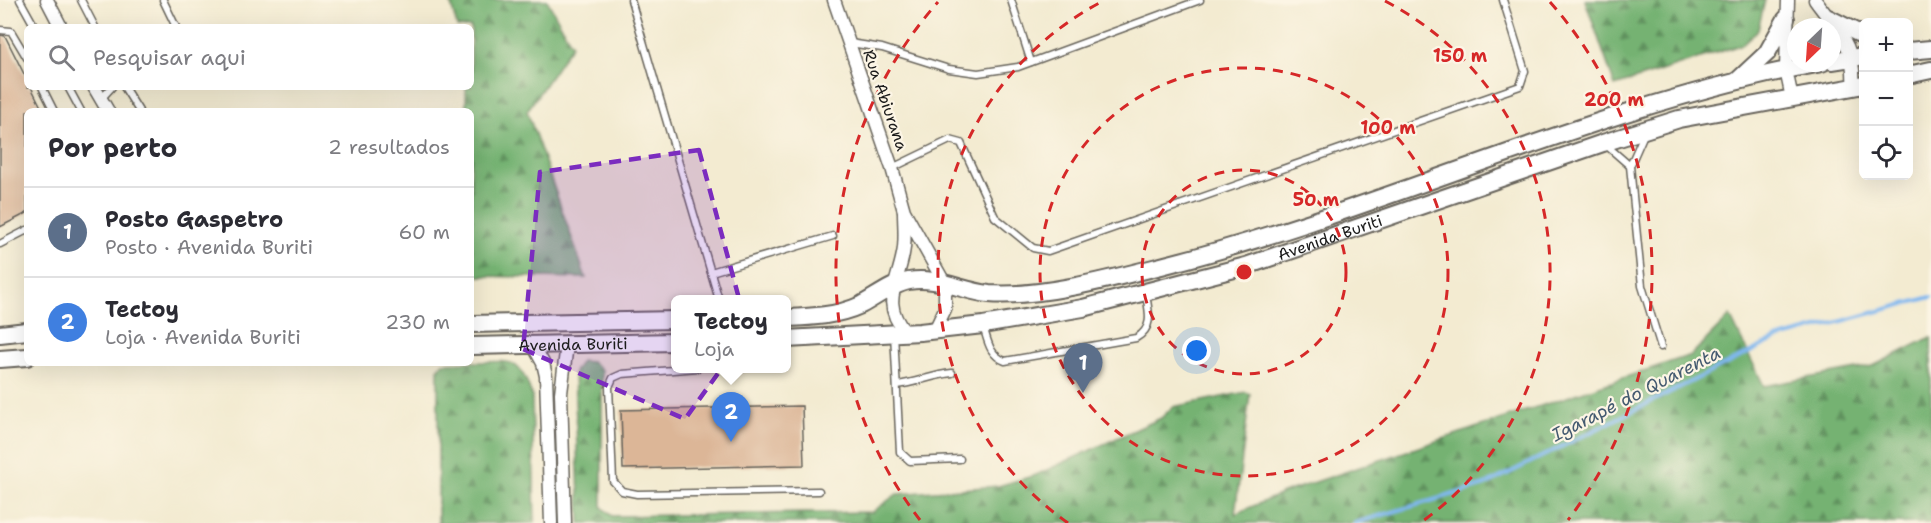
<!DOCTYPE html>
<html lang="pt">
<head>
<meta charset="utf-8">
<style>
  body { margin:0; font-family:"Shantell Sans",sans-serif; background:#f2f2f3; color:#2b2b33 }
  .controls { position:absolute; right:18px; top:18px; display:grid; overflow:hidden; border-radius:9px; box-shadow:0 6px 24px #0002 }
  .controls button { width:54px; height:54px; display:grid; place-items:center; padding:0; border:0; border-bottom:2px solid #e1e1e2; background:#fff; color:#2b2b33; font:30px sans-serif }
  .compass { position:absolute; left:1787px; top:18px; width:54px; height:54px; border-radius:50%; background:#fff; box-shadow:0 6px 24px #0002; rotate:205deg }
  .you { position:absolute; left:1197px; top:351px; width:21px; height:21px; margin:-15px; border:4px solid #fff; border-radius:50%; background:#1a73e8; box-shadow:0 0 0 9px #1a73e833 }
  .badge { display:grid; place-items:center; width:39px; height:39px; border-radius:50%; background:#d93025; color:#fff; font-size:20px; font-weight:700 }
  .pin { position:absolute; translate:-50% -50px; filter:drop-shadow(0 2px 3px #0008) }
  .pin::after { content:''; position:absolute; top:32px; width:21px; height:18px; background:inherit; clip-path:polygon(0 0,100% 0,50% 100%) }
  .popup { position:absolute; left:671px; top:295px; width:120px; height:78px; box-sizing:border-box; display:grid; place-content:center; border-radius:9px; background:#fff; filter:drop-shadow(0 2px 4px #0005); font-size:20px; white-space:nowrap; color:#7c7c81 }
  .popup b { font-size:22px; color:#2b2b33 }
  .popup::after { content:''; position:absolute; left:50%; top:100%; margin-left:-12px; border:12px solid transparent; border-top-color:#fff }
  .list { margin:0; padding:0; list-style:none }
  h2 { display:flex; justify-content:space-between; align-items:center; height:78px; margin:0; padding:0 24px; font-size:26px }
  h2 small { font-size:20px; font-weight:400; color:#7c7c81 }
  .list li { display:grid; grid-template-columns:39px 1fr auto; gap:18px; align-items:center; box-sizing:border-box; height:90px; padding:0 24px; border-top:2px solid #e1e1e2 }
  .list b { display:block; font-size:22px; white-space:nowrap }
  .list p { margin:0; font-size:20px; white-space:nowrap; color:#7c7c81 }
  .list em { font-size:20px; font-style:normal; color:#7c7c81 }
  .icon { flex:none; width:33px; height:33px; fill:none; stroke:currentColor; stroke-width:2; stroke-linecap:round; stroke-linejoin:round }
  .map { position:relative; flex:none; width:1931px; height:523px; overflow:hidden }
  .search { position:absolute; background:#fff; box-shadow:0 6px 24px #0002; left:24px; top:24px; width:450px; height:66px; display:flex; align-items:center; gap:15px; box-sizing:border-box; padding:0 21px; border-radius:9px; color:#7c7c81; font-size:22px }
  .panel { position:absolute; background:#fff; box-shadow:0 6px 24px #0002; left:24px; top:108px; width:450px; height:258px; border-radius:9px }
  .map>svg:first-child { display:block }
  .forest { fill:url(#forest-firs); stroke:#486747; stroke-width:1.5 }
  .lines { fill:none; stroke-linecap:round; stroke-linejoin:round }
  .stream { stroke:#7fb7ef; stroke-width:4 }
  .building { fill:#dcb697 }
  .service-casing { stroke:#67645b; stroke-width:9 }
  .minor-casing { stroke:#67645b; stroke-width:15 }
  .secondary-casing { stroke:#67645b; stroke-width:20 }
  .service { stroke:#fff; stroke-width:6 }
  .minor { stroke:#fff; stroke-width:12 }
  .secondary { stroke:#fff; stroke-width:16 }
  .marked { fill:#7b2cbf; fill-opacity:0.2; stroke:#7b2cbf; stroke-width:4.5; stroke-dasharray:12 8; stroke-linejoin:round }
  .ring { fill:none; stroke:#d62828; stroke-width:3; stroke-dasharray:10 8 }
  .labels { text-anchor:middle; stroke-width:4.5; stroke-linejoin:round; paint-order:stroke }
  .street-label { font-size:16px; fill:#1c1c1c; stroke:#fcf5e5 }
  .water-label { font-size:18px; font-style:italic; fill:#445a70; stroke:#fcf5e5 }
  .centre { fill:#d62828; stroke:#fcf5e5; stroke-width:3 }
  .ring-label { font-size:18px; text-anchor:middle; font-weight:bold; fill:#d62828; stroke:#fcf5e5; stroke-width:4.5; stroke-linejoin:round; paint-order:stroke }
</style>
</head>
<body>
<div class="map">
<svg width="1931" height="523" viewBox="0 0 1931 523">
  <defs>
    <pattern id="forest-firs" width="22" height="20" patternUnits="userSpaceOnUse" patternTransform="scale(1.5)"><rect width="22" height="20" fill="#75b272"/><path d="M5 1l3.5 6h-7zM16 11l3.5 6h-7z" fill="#5f905d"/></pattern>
  </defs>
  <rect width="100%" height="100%" fill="#fcf5e5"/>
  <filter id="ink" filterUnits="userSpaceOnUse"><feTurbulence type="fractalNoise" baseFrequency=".0167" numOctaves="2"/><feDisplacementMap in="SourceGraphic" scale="12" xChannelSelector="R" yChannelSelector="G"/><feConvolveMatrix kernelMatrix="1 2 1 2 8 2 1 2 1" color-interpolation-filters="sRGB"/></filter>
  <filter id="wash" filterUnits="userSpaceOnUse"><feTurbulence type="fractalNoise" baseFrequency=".008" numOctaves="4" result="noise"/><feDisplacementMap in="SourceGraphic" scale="24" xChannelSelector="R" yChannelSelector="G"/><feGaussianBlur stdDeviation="1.35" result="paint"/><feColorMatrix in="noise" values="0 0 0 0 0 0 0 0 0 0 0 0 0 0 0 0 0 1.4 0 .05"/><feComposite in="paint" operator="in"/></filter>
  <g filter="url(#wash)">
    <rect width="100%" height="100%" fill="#f3ebd1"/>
    <g class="forest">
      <path d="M450,0h97l25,45 -45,66 59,167 -115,-2v-165h-5v-24h5v-60h-14z"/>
      <path d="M1585,0h180l-7,30 -15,14 -128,42z"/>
      <path d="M1730,316l34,70 109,-20 58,-29v186h-1351l-6,-151 7,-11 11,1 10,8v137l10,9 260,-4 25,-18 101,-8 38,-11 125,-57 12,-11 73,-15 4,2 -15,120 48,-21 408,-138z"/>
      <path d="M471,362c38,0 48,-8 61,34l3,127h-97v-154l5,-6z"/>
    </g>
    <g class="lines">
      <path class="stream" d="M1355,523l130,-38 291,-146 155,-42"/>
    </g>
    <g id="blocks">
      <g class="building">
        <path d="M0,35l5,1 22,44v7h4l12,24h-16v102l-27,14z"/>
        <path d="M802,406l2,59 -181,4 -2,-59z"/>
      </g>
    </g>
  </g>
  <g filter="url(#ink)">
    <use href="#blocks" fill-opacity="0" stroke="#67645b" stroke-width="1.5"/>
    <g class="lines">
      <defs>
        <g id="service">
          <path d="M20,0l15,27"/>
          <path d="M81,0l14,27"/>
          <path d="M163,0l13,27"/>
          <path d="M631,0l88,300"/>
          <path d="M1011,0l20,62"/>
          <path d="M0,30l11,1 16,27"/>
          <path d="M850,43l32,5 67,21 29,4 40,-6 182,-67"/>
          <path d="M42,87l12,24"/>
          <path d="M68,87l13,24"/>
          <path d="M124,87l15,24"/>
          <path d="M101,99l11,-12"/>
          <path d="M1645,132l-15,34 12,120 19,61"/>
          <path d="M1606,145l24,21"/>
          <path d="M892,168l58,-28 11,3 34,74 38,31 15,3 472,-165 5,-15 -22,-71"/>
          <path d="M0,244l27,-14"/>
          <path d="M711,272l122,-36"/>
          <path d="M983,326c5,15 6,29 22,35l131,-23c18,-10 13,-26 10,-43"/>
          <path d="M894,333l6,119 10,9 50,-2"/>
          <path d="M698,368l-76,6 -9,4 -4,9 4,94 9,10 15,3 182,-3"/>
          <path d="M897,385c19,-2 35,-10 55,-12"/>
        </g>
        <g id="minor">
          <path d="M47,0l14,27"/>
          <path d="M834,0l58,168 12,43 41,73v25l-10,21"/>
          <path d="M1788,0l-2,70 6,28"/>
          <path d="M1815,0c23,32 41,45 38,87"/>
          <path d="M94,87l14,24"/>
          <path d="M904,212c0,13 2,29 -1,42 -6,32 -22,49 2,78"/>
          <path d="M533,345l10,18 3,13 5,147"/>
          <path d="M565,523l-4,-130 6,-49"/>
        </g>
        <g id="secondary">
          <path d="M1828,18l36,18"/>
          <path d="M1908,51l23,-2"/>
          <path d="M1832,61l32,-5"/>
          <path d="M1908,75l23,-5"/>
          <path d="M1737,81l30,-28 19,-34"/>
          <path d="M786,318c26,-1 51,-2 75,-13 15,-8 31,-21 48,-24 27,-5 53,10 80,13 51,4 125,-16 176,-29 222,-56 431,-161 657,-202"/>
          <path d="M471,324l205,-4"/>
          <path d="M0,334l27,-3"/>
          <path id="s1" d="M786,339l134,-7 63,-7 100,-17 163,-42 357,-123 76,-24 185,-34"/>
          <path id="s2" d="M471,346l205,-4"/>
          <path d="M0,359l27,-2"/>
        </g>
      </defs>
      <use href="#service" class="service-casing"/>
      <use href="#minor" class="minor-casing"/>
      <use href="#secondary" class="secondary-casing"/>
      <use href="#service" class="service"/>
      <use href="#minor" class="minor"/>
      <use href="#secondary" class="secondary"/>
    </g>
  </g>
  <path class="marked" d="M699,150l49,182 -63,87 -162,-70 17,-177z"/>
  <g class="ring">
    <circle cx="1244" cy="272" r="102"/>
    <circle cx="1244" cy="272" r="204"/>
    <path d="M1068 523A306 306 0 0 1 1103 1M1385 1A306 306 0 0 1 1420 523"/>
    <path d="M920 520A408 408 0 0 1 938 2M1550 2A408 408 0 0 1 1568 520"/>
  </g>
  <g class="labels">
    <g class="street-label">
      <text transform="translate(886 100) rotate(71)" y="6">Rua Abiurana</text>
      <text dy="6" stroke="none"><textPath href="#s1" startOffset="556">Avenida Buriti</textPath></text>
      <text dy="6" stroke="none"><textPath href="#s2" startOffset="102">Avenida Buriti</textPath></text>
    </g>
    <g class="water-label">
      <text transform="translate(1636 394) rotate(-27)" y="6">Igarapé do Quarenta</text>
    </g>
  </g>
  <circle cx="1244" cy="272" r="9" class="centre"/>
  <g class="ring-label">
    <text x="1460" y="62">150 m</text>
    <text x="1614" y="106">200 m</text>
    <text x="1388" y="134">100 m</text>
    <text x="1316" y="206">50 m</text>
  </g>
</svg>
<div class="controls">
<button>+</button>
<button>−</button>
<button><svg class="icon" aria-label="locate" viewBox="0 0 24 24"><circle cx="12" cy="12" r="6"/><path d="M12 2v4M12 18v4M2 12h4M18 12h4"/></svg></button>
</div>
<svg class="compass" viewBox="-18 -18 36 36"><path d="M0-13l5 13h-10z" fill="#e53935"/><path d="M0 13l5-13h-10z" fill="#7c7c81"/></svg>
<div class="you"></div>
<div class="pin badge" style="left:1083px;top:393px;background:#5c6f8a">1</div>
<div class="pin badge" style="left:731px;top:442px;background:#3f7fe0">2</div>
<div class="popup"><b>Tectoy</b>Loja</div>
<div class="search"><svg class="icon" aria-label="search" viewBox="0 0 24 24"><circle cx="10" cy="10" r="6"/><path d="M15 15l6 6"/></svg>Pesquisar aqui</div>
<section class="panel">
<h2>Por perto<small>2 resultados</small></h2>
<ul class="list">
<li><span class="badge" style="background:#5c6f8a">1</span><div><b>Posto Gaspetro</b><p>Posto · Avenida Buriti</p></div><em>60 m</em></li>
<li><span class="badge" style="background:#3f7fe0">2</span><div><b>Tectoy</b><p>Loja · Avenida Buriti</p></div><em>230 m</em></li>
</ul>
</section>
</div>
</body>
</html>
